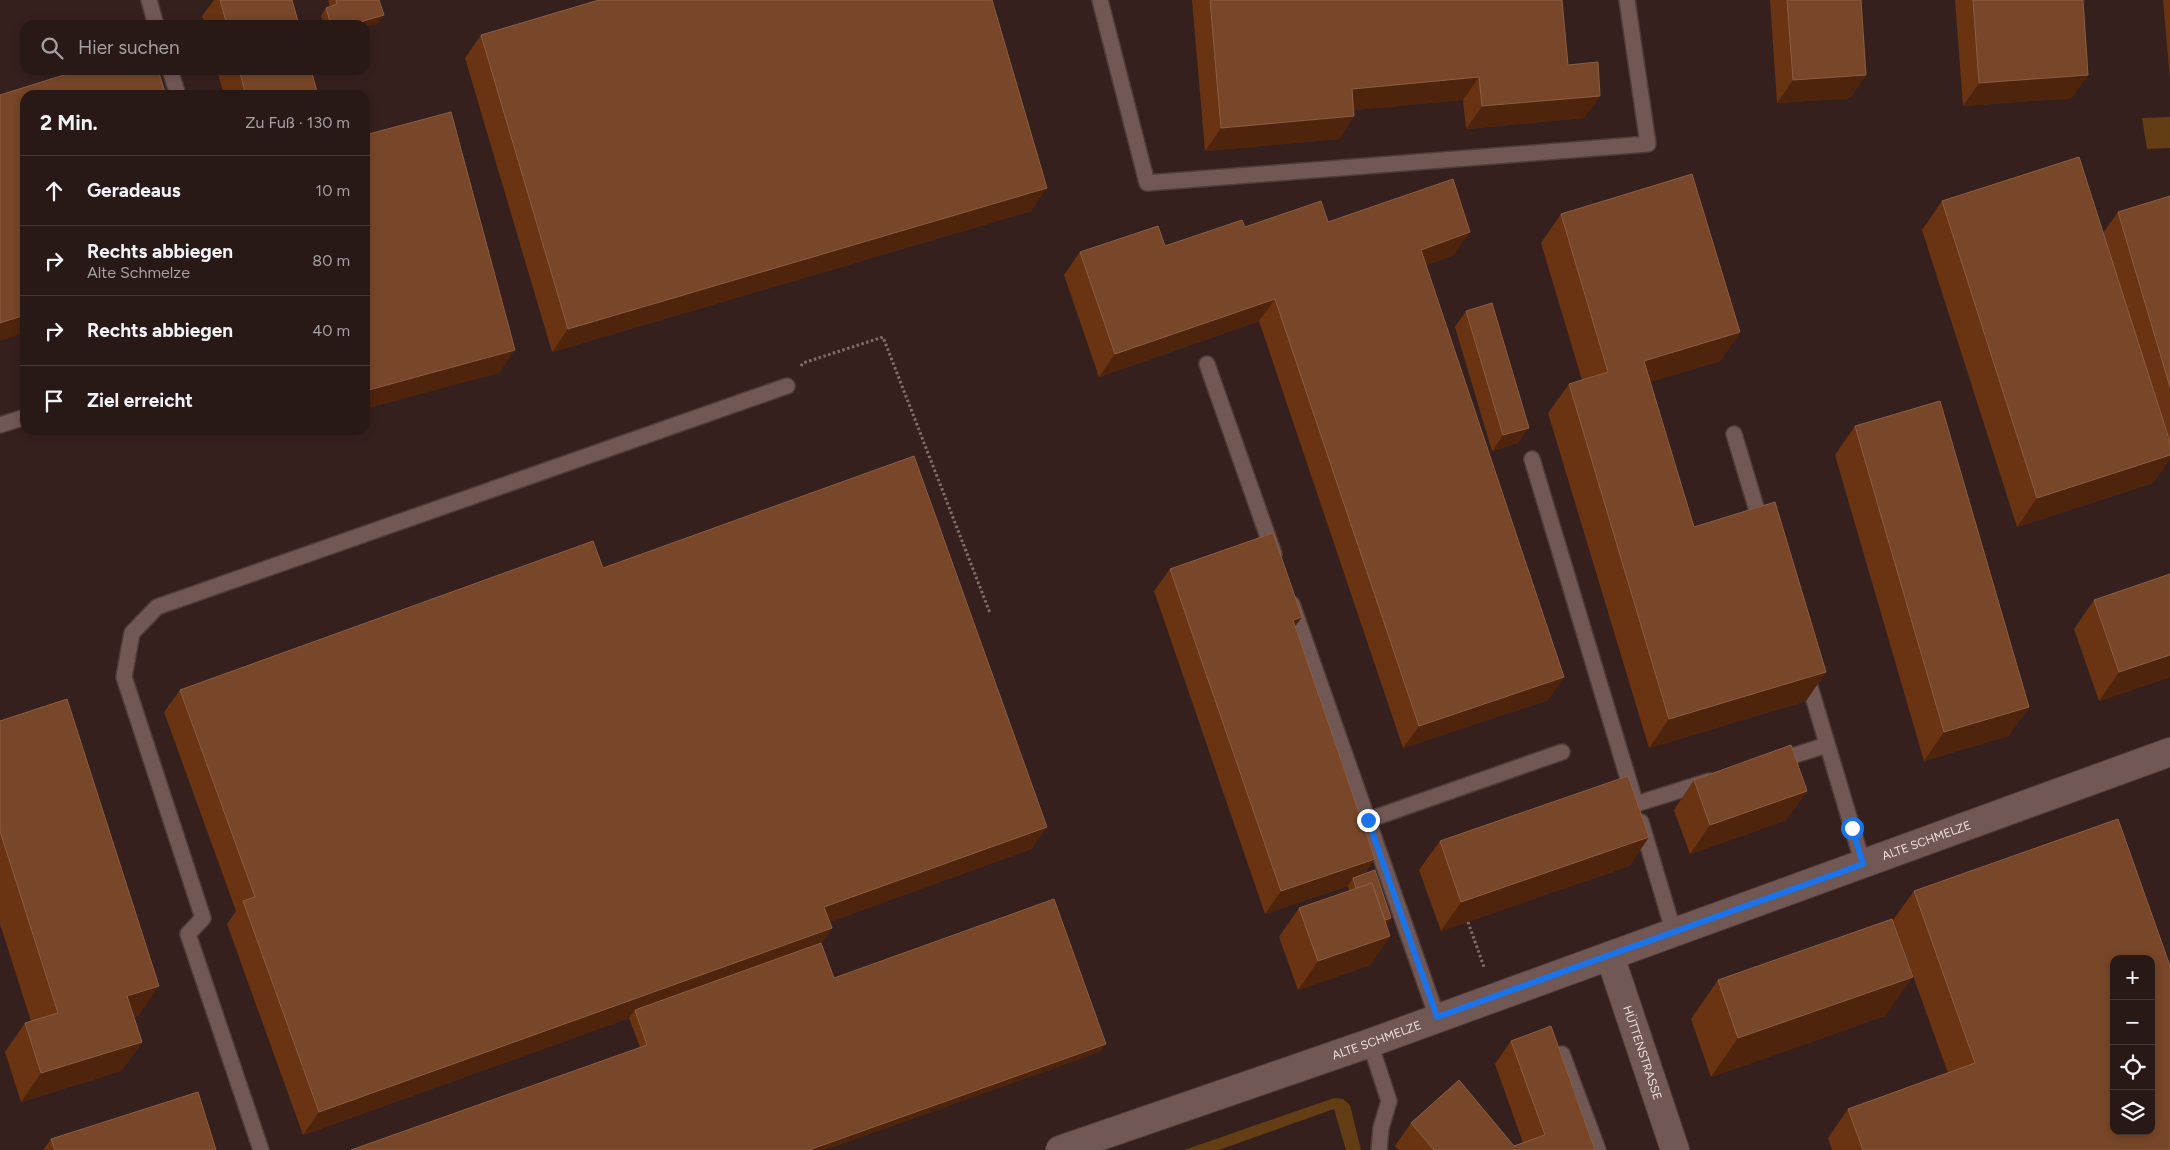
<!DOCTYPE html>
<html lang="de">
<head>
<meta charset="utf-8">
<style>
  body { margin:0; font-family:Figtree,sans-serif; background:#30211f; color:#f1f3f6 }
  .controls { position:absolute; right:15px; bottom:15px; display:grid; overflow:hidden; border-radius:10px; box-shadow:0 2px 8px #0003 }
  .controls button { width:45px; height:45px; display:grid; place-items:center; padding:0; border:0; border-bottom:1px solid #443735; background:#281816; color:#f1f3f6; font:25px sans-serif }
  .stop { position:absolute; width:15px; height:15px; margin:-11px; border:4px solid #1a73e8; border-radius:50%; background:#fff }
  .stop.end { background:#1a73e8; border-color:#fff; box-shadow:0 1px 5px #0008 }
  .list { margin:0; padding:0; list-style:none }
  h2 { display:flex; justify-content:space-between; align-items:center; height:65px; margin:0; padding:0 20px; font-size:21px }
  h2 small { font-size:16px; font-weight:400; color:#a5a0a1 }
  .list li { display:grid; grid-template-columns:32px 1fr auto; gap:15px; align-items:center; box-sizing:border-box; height:70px; padding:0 20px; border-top:1px solid #443735 }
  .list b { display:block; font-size:19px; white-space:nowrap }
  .list p { margin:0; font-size:16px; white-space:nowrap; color:#a5a0a1 }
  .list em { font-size:16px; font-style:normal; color:#a5a0a1 }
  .icon { flex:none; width:28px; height:28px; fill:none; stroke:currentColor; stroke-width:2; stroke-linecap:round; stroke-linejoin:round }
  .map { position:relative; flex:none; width:2170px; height:1150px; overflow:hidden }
  .search { position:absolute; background:#281816; box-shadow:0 2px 8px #0003; left:20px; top:20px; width:350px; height:55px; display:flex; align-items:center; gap:12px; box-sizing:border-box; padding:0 18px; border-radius:15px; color:#a5a0a1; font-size:19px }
  .panel { position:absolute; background:#281816; box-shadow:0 2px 8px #0003; left:20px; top:90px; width:350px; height:345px; border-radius:15px }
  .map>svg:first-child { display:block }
  .green { fill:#633e14 }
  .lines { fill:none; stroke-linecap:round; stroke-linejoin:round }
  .lane-casing { stroke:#4f3d3a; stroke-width:18 }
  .street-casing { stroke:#4f3d3a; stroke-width:30 }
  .secondary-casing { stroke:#4f3d3a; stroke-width:30 }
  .path { stroke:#816e6b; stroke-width:3; stroke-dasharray:2.5 2.5; stroke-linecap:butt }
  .lane { stroke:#725854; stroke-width:15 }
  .street { stroke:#725854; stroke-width:28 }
  .secondary { stroke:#725854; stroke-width:28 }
  .wall { fill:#6a3312 }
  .shaded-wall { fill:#4f240d }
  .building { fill:#784628; stroke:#8b5e44; fill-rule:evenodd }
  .route { stroke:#1a73e8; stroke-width:6 }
  .labels { text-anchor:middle; stroke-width:4; stroke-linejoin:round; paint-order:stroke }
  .street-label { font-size:12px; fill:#efe0dd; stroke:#36201d }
</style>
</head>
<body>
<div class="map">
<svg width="2170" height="1150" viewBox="0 0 2170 1150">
  <rect width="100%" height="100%" fill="#36201d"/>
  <g class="green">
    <path d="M2170,117v31l-23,1 -5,-31z"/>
    <path d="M1334,1098l9,1 7,6 11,45h-15l-12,-41 -115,41h-35z"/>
  </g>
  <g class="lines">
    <defs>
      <g id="lane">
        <path d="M149,0l7,25"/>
        <path d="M1100,0l47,183 501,-39 -21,-144"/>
        <path d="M170,70l8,25"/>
        <path d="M1207,364l67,190"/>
        <path d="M0,425l25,-8"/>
        <path d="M1734,434l28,93"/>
        <path d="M1532,459l101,336"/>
        <path d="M1292,604l145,413"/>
        <path d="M1806,673l57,191"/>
        <path d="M1776,761l51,-16"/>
        <path d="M1636,804l73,-23"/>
        <path d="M1368,820l194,-68"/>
        <path d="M1641,822l33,111"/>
        <path d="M1370,1043l19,58 -8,27 -2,22"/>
        <path d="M1562,1054l36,96"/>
        <path d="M261,1150l-73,-216 15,-16 -79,-241 8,-44 25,-26 630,-221"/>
      </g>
      <g id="street">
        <path id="s1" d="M1610,956l65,194"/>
      </g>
      <g id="secondary">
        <path id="s2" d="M1060,1150l310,-107 800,-291"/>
      </g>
    </defs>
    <use href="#lane" class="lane-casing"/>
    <use href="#street" class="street-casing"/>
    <use href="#secondary" class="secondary-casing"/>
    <g class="path">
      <path d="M801,366l2,-3 80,-26 107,276"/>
      <path d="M1468,922l16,45"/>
    </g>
    <use href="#lane" class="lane"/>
    <use href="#street" class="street"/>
    <use href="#secondary" class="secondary"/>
  </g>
  <g class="wall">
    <path d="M214,0h78l7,25h-94l-3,-9z"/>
    <path d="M328,0h51l-1,23 -13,4v-2h-42l-2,-9 5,-8 4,-1z"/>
    <path d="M1192,0h370l6,65 16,53 -118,11 -3,-29 -109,10v6l-15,23 -134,12z"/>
    <path d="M1770,0h91l5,75 -16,23 -73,5z"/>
    <path d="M1955,0h128l-11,98 -109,8z"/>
    <path d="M2163,0h7v79z"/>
    <path d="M481,35l550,176 -479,141 -87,-294z"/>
    <path d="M217,70h94l7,25h-94z"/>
    <path d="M2170,196v263l-17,24 -136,44 -95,-297 20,-29 161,32 15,-21z"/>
    <path d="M1561,214l179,118 -20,29 -70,21 44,145 132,145 -20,29 -157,47 -101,-335 21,-29 13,-4 -41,-137z"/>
    <path d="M1328,222l126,33 -28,10 122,435 -145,48 -144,-427 -160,56 -35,-102 16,-23 85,-6 80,-19z"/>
    <path d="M1466,311l52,132 -26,8 -37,-124z"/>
    <path d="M1855,426l174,281 -21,29 -84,25 -89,-306z"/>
    <path d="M603,568l444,259 -16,22 -202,73 3,6 -11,15 13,35 266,74 -460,-5 -11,-29 -326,117 -76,-211 9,-13 -72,-199 16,-22z"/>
    <path d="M1170,569l132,48 -7,9 70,248 26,44 -5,7 4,11 -20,29 -72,25 -19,-53 20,-29 50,-17 -1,-5 -83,28 -111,-323z"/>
    <path d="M2170,574v103l-71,24 -25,-72 20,-29z"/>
    <path d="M0,721l139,294 -5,2 8,25 -21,29 -100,31 -16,-50 20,-29 6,-2 -31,-97z"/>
    <path d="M1694,780l113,11 -21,29 -96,34 -16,-44z"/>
    <path d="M1649,837l-20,29 -188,65 -22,-61 21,-29z"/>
    <path d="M1914,891l256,259h-338l-4,-12 20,-29 100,-36 -55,-153z"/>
    <path d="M1718,980l167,36 -174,61 -20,-58z"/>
    <path d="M1511,1041l84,109h-196l-4,-4 16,-23 103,23 9,-3 -28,-79z"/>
    <path d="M51,1139l165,11h-173z"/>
  </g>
  <g class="shaded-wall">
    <path d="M384,15l-6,8 -13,4v-2h-15z"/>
    <path d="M1866,75l-16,23 -73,5 16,-23z"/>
    <path d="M2088,75l-16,23 -109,8 16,-23z"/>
    <path d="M1479,77l-16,23 -127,12 16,-23z"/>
    <path d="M1600,96l-16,22 -118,11 16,-23z"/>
    <path d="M1354,116l-15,23 -134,12 16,-23z"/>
    <path d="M1047,188l-16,23 -479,141 16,-23z"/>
    <path d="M1470,232l-16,23 -49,18 16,-23z"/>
    <path d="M1275,299l-16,22 -160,56 16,-23z"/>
    <path d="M25,315v18l-25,8v-18z"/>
    <path d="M1740,332l-20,29 -96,29 20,-29z"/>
    <path d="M515,350l-16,23 -134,36v-18z"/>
    <path d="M1529,428l-11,15 -26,8 11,-16z"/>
    <path d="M2170,455v4l-17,24 -136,44 20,-29z"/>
    <path d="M1302,617l-16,22 7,-19z"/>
    <path d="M2170,655v22l-71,24 20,-29z"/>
    <path d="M1826,672l-20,29 -157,47 20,-29z"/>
    <path d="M1564,677l-16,23 -145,48 16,-22z"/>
    <path d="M2029,707l-21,29 -84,25 20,-29z"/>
    <path d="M1807,791l-21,29 -96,34 20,-29z"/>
    <path d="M1047,827l-16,22 -223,81 16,-23z"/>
    <path d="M1649,837l-20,29 -188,65 20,-29z"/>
    <path d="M1375,859l-16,23 -6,-4 -5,8 -83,28 16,-23z"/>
    <path d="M1391,918l-5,8h-17z"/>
    <path d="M832,928l-16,23 -181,59 -6,8 -326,117 16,-23z"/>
    <path d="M1390,936l-20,29 -72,25 20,-29z"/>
    <path d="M1913,977l-28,39 -174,61 27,-39z"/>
    <path d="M159,986l-20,29 -32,10 20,-29z"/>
    <path d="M142,1042l-21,29 -100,31 20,-29z"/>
    <path d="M1106,1044l-6,8 -275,98h-16z"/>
  </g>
  <g class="building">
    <path d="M220,0h72l7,25h-72z"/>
    <path d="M336,0h43l5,15 -34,10h-19l-5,-17 11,-4z"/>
    <path d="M599,0h393l55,188 -479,141 -87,-294z"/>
    <path d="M1210,0h352l6,65 30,-3 2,34 -118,10 -3,-29 -127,12 2,27 -133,12z"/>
    <path d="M1787,0h74l5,75 -73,5z"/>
    <path d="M1973,0h110l5,75 -109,8z"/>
    <path d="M80,70h78l8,25h-141v220l-25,8v-228z"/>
    <path d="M239,70h72l7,25h-72z"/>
    <path d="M451,112l64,238 -150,41v-256z"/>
    <path d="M2079,157l91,285v13l-133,43 -95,-297z"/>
    <path d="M1692,174l48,158 -96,29 50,166 81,-25 51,170 -157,47 -100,-335 39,-12 -47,-158z"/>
    <path d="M1453,179l17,53 -49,18 143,427 -145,49 -144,-427 -160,55 -35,-102 78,-26 7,20 77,-26 3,7 76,-26 7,21z"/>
    <path d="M2170,196v191l-52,-175z"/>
    <path d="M1492,303l37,125 -26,7 -37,-124z"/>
    <path d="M1940,401l89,306 -85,25 -89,-306z"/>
    <path d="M914,456l133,371 -223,80 8,21 -513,184 -76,-211 12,-4 -75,-207 413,-149 10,27z"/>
    <path d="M1273,533l29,84 -9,3 82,239 -94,32 -111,-322z"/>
    <path d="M2170,574v81l-51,17 -25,-72z"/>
    <path d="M67,699l92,287 -32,10 15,46 -101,31 -16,-50 33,-10 -58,-182v-110z"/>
    <path d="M1791,745l16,46 -97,34 -16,-45z"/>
    <path d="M1628,776l21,61 -188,65 -21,-61z"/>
    <path d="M2118,819l52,147v184h-307l-15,-41 127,-46 -61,-172zM2114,959h37v172h-37z"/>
    <path d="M1375,870l16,48 -6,2 -13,-37 -16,5 -3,-10z"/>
    <path d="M1372,883l18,53 -72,25 -19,-53z"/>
    <path d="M1054,899l52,145 -297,106h-458l296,-105 -12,-35 186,-67 13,35z"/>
    <path d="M1892,919l21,58 -175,61 -20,-58z"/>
    <path d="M1551,1026l44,124h-161l-23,-27 48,-43 55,66 31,-11 -34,-94z"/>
    <path d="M198,1092l18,58h-161l-4,-11z"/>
  </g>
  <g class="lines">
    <path class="route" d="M1368,820l69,197 426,-153 -11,-36"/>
  </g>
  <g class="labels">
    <g class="street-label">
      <text dy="4" stroke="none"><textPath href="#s2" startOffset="920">ALTE SCHMELZE</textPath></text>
      <text dy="4" stroke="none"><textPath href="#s2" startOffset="335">ALTE SCHMELZE</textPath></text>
      <text dy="4" stroke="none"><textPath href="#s1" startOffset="102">HÜTTENSTRASSE</textPath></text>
    </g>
  </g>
</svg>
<div class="controls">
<button>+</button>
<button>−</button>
<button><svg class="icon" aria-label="locate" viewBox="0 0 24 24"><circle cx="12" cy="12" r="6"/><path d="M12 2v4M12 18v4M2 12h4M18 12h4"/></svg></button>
<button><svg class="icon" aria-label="layers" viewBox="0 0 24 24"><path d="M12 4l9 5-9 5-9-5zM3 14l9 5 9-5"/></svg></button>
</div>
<div class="stop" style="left:1852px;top:828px"></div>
<div class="stop end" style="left:1368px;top:820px"></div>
<div class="search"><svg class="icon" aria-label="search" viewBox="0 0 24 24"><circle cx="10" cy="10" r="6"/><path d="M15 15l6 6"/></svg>Hier suchen</div>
<section class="panel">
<h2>2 Min.<small>Zu Fuß · 130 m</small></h2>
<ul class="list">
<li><svg class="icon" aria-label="ahead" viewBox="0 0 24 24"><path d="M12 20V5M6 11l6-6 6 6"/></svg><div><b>Geradeaus</b></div><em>10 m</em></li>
<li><svg class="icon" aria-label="right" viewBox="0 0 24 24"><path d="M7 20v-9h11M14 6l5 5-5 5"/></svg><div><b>Rechts abbiegen</b><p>Alte Schmelze</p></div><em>80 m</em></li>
<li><svg class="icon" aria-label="right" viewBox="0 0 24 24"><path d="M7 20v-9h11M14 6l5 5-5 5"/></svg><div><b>Rechts abbiegen</b></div><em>40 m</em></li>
<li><svg class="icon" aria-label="arrive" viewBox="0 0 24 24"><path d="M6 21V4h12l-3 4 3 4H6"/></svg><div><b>Ziel erreicht</b></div></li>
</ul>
</section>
</div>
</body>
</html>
